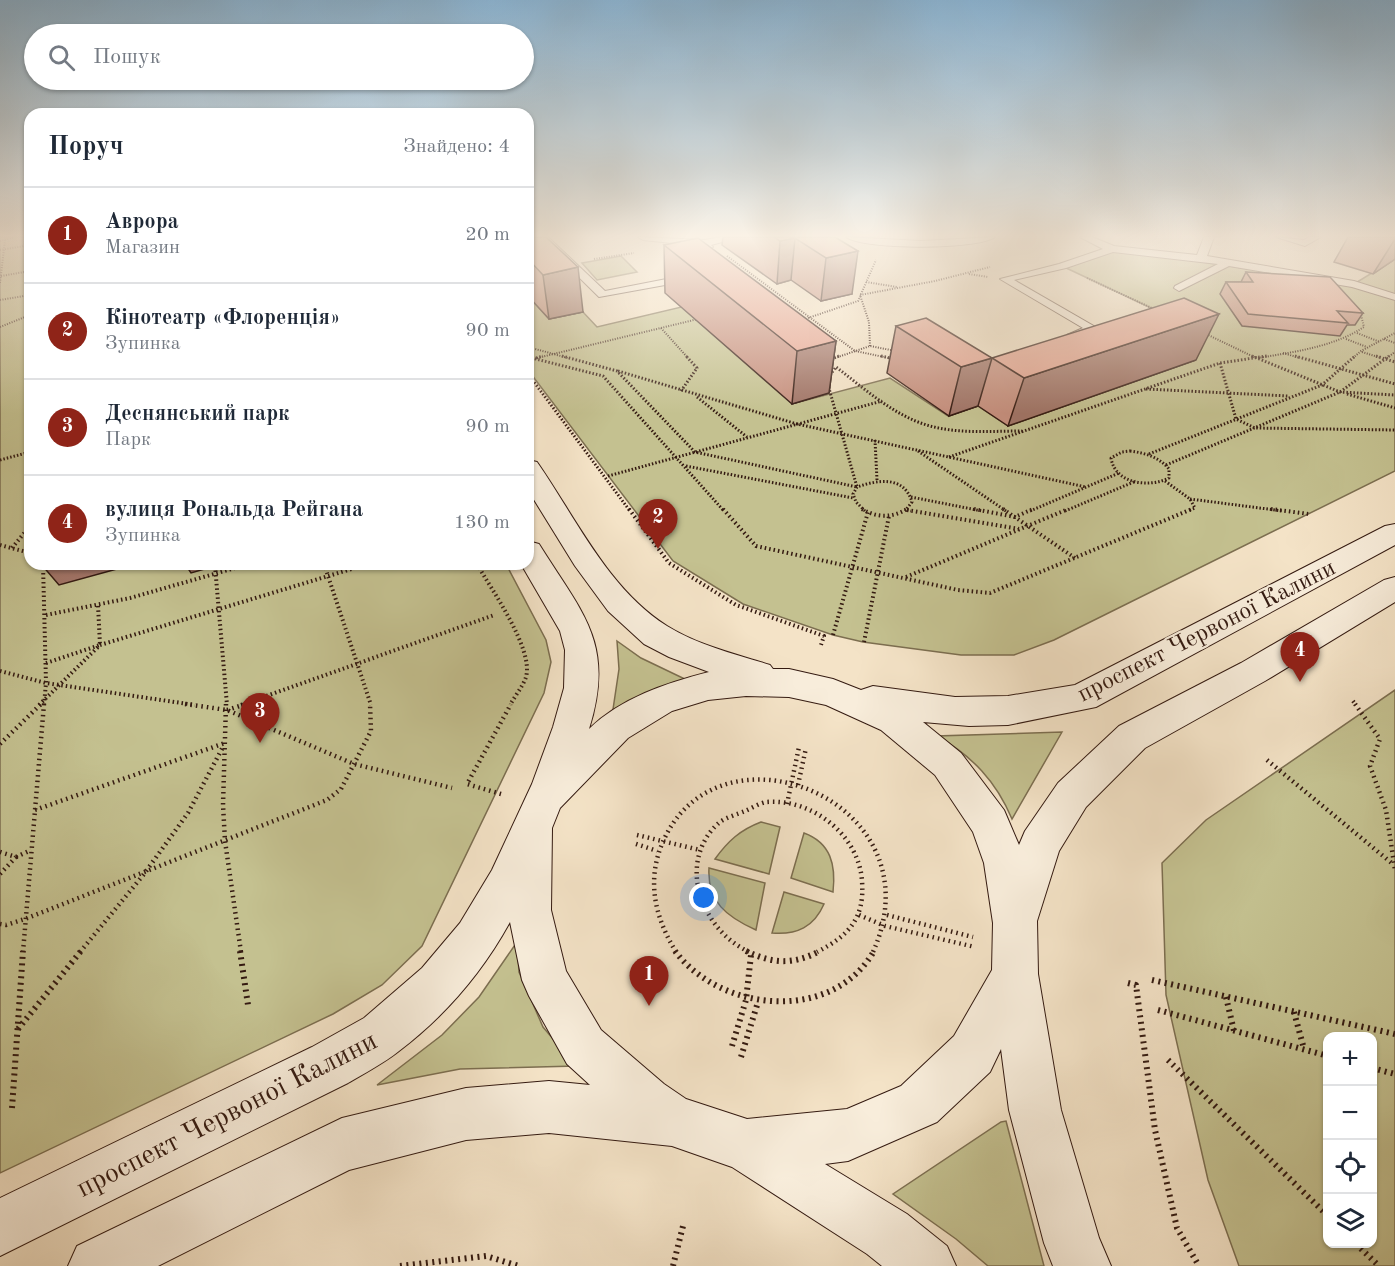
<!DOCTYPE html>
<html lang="uk">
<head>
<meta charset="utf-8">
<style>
  body { margin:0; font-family:"Old Standard TT",serif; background:#f6f6f7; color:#1f2937 }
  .controls { position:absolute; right:18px; bottom:18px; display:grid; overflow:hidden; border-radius:12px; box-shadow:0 2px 4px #0004 }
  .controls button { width:54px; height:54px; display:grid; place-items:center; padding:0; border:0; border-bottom:2px solid #e0e1e3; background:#fff; color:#1f2937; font:30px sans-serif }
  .you { position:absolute; left:704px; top:898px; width:21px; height:21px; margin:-15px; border:4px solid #fff; border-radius:50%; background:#1a73e8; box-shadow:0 0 0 9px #1a73e833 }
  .badge { display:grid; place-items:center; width:39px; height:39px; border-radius:50%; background:#8f2418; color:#fff; font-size:20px; font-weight:700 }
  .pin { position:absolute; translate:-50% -50px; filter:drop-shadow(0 2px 3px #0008) }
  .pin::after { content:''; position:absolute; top:32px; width:21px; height:18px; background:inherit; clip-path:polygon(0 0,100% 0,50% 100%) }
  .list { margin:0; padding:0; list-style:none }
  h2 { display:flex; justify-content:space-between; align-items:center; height:78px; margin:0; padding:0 24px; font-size:26px }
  h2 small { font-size:20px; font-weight:400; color:#747a83 }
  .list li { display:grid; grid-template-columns:39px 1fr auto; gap:18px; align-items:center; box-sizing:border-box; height:96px; padding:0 24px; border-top:2px solid #e0e1e3 }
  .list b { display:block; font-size:22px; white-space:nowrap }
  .list p { margin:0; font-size:20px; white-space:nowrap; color:#747a83 }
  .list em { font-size:20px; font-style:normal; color:#747a83 }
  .icon { flex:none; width:33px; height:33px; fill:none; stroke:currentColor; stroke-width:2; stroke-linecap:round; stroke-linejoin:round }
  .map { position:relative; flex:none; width:1395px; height:1266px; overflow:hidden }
  .search { position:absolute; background:#fff; box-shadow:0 2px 4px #0004; left:24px; top:24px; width:510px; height:66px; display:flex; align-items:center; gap:15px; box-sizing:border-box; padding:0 21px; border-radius:33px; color:#747a83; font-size:22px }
  .panel { position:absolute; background:#fff; box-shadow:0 2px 4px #0004; left:24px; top:108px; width:510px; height:462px; border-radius:18px }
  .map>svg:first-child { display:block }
  .green { fill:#c4c190; stroke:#7c6e50; stroke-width:1.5; fill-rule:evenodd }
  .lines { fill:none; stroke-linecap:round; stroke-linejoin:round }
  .service-casing { stroke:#644c3e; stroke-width:2 }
  .secondary-casing { stroke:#341a11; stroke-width:2 }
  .path-far4 { stroke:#341a11; stroke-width:2; stroke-dasharray:1 1.5; stroke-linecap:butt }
  .path-far3 { stroke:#341a11; stroke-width:3; stroke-dasharray:1.5 2; stroke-linecap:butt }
  .path-far2 { stroke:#341a11; stroke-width:4; stroke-dasharray:1.5 3; stroke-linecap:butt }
  .path-far1 { stroke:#341a11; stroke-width:4.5; stroke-dasharray:1.5 4; stroke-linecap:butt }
  .path { stroke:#341a11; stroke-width:6; stroke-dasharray:2 4.5; stroke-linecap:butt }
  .service { fill:#f8eddb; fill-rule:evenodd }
  .secondary { fill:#f8eddb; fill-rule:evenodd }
  .wall { fill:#c68f7e; stroke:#341a11; stroke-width:1.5 }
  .shaded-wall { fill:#a17467; stroke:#341a11; stroke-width:1.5 }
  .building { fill:#e6a693; stroke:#341a11; stroke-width:1.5 }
  .labels { text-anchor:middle; stroke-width:4.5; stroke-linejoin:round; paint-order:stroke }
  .street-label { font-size:24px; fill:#341a11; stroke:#f8eddb }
  .near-street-label { font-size:28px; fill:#341a11; stroke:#f8eddb }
</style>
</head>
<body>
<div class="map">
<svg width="1395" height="1266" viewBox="0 0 1395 1266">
  <rect width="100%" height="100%" fill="#f4e3c7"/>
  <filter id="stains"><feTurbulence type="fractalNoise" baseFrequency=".00333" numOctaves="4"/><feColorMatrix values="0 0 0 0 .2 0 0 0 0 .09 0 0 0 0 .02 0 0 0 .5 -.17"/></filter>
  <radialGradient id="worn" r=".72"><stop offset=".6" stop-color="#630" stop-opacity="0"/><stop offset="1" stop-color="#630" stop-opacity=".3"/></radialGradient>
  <g class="green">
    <path d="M0,237h30v327h476l40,76 5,22 -7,31 -122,253 -40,39 -49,29 -333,159z"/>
    <path d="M1112,249l242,35 41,-25v212l-341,169 -40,15h-53l-98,-13 -30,-7 -90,-31 -70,-43 -145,-191v-74l21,23 34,-7 14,15 114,-27 81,104 98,-26 58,38 30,-10 30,20 196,-93 -142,-67z"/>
    <path d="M621,256l16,16 -40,8 -15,-17z"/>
    <path d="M617,641l24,17 48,23 -77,35 7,-47z"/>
    <path d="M1395,690v576h-156l-31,-86 -42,-185 -4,-132 44,-43zM1328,1036h44v208h-44z"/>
    <path d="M1062,732l-50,87c-16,-38 -40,-63 -75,-83z"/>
    <path d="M761,822l19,5 -11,47 -54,-15c13,-18 25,-29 46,-37z"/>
    <path d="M804,833c27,10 32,32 29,59l-42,-14z"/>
    <path d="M709,868l56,15 -9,47c-29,-13 -49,-28 -47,-62z"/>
    <path d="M784,892l40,12c-10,23 -27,31 -52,29z"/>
    <path d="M517,942l2,30 24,55 33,39 -116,3 -83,16 65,-50 37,-38z"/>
    <path d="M1006,1121l38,145h-56l-32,-27 -63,-45 108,-72z"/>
  </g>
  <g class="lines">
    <defs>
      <g id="service">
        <path d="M538,237h10l57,54 82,-16 5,3 -5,3 -88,16z"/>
        <path d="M638,237l66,3 18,-3h19l-30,8 2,2 -5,3 -7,-4 -58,-6z"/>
        <path d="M846,237l75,4 74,-4c-18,13 -131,13 -149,0z"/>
        <path d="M1080,237h12l22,9 83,9 7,-18h10l-7,19 147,25 41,13v6l-43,-13 -123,-21 -50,25 -5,-3 1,-2 43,-22 -105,-12 -47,16 -52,12 85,49 -26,9 -6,-3 16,-7 -83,-49 59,-15 44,-15z"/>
        <path d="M1276,237l28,3 5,-3h12l-16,9z"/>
      </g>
      <path id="secondary" d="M528,460l9,2c39,56 71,127 130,164 32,20 69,28 103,39l3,4h16l44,10 28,11 12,-4 82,11 53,-1 67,-11 310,-159 10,-2v21l-299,162 -88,18 -39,1 -46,-4 38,31 43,57 15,35 6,-14 33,-48 61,-57 122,-63 143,-83 11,-3v25l-130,79 -120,67 -59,59 -27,44 -22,70 1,53 23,136 38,128 12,28h-58l-9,-23 -35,-133 -8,-61 -11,23 -53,50 -89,39 -23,3 82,50 40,32 9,20h-74l-15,-12 -135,-87 -60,-21 -123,-13 -83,7 -117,30 -191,96h-90l9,-20 265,-128 124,-30 83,-7 41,4 -23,-21 -38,-68 -7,-16 -12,-58c-28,51 -65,94 -111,129 -15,12 -34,22 -51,32l-348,173v-58l312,-151 52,-29 58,-50 38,-45 32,-53 40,-86 21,-57 11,-39 1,-38 -5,-19 -39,-67h7v-23l11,3c43,69 77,99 50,185 32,-31 77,-46 120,-57l-40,-15 -25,-13 -36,-33 -33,-45 -47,-76zM746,696l43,1 37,8 55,25 54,45 38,57 11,31 9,60 -1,47 -38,66 -53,50 -54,23 -100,10 -61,-20 -22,-15 -63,-54 -35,-59 -15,-61 1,-82 8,-20 68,-70 44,-27 36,-11z"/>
    </defs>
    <use href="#service" class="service-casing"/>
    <use href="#secondary" class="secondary-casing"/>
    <g class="path-far4">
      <path d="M0,241l16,-4"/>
      <path d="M0,250l30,-5"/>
      <path d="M727,256l128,95 34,7"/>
      <path d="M594,259l40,-6"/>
      <path d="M969,274l19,3"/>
      <path d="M1,276l29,-5"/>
      <path d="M1087,278l67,31"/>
      <path d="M866,282l31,5"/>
      <path d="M0,283l5,-43"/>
      <path d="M0,300l30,-5"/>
      <path d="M808,318l50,-17 18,-41"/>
      <path d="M0,327l30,-12"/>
      <path d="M661,328l27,30"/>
      <path d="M1204,333l52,25"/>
      <path d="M1357,333l23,9"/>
      <path d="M1346,339l21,8"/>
      <path d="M1384,339l11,4"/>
      <path d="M870,346l-1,-24 -9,-27 75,-14 55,-14"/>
      <path d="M528,347l40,11"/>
      <path d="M1362,352l19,6"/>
      <path d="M1283,353l17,5"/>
      <path d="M528,357l3,1"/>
      <path d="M537,358l161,-39"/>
      <path d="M835,358l35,-12 26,5"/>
      <path d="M1258,358c36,-6 75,-11 106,-31l-4,-16"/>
      <path d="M1353,358l8,-7 34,-18"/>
      <path d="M1387,358l8,-6"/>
    </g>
    <g class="path-far3">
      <path d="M562,356l55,15 78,81 162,35 -29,-102"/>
      <path d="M881,356l14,3"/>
      <path d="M1252,356l88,36 55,3"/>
      <path d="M1295,356l100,28"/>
      <path d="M1376,356l19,6"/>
      <path d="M528,357l75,19 121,135"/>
      <path d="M536,358l7,-2"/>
      <path d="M831,359l8,-3"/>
      <path d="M1220,363l16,56 19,9 140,2"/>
      <path d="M618,371l179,53 289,63"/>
      <path d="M528,374l102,137"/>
      <path d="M830,375l6,-8c29,22 58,49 94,59 29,8 61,5 92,5"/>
      <path d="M1146,389l142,7"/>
      <path d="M681,391l16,-23 -11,-12"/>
      <path d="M1347,394l48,14"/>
      <path d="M697,397l50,40"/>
      <path d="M875,440l2,40"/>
      <path d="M918,451l88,60"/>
      <path d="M1130,451c15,2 29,6 39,18v9c-20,10 -54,6 -58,-20l11,-6z"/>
      <path d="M1149,454l173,-69 33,-29"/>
      <path d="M949,457l271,-94 47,-7"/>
      <path d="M0,460l30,-8"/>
      <path d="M1166,465l174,-73 49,-36"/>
      <path d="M686,466l167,32"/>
      <path d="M608,476l274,-75"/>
      <path d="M1165,481l25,18 5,9 -7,3"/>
      <path d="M911,497l71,14"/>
      <path d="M1190,499l93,12"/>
      <path d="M907,510l4,1"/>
      <path d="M865,511l-9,-9 -3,-8 4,-7c20,-7 47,-12 55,15l-7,9"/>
      <path d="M1030,511l89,-38"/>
      <path d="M1065,511l71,-30"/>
    </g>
    <g class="path-far2">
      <path d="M629,509l40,54 67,42 88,31 -3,9"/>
      <path d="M723,509l33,37 202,44 32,3 202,-84"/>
      <path d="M862,509c15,9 30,9 45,0"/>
      <path d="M974,509l41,8 18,-8"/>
      <path d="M1003,509l72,49"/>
      <path d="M1271,509l38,5"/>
      <path d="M907,510l112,19"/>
      <path d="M0,545l30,8"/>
      <path d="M12,548l18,-22"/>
      <path d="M43,564l3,119 -2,22"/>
      <path d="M324,564l47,141"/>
      <path d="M477,564c14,25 57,85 49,113 -3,9 -11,19 -16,28"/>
      <path d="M215,566l12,139"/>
      <path d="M906,577l162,-68"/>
      <path d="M46,615l84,-17 119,-34"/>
      <path d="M833,635l35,-123"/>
      <path d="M864,642l25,-126"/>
      <path d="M46,663l54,-18 -2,-40"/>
      <path d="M0,671l46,12 149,22"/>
      <path d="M1353,701l3,4"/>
      <path d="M39,705l61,-60 268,-81"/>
      <path d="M241,705l253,-90"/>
    </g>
    <g class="path-far1">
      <path d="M185,704l42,6 127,54 98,24"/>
      <path d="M226,704l-3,101 2,36 16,111"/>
      <path d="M1355,704l25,35 -10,27 16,44 9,60"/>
      <path d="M227,710l19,-6"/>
      <path d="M0,744l41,-40"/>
      <path d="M1267,760l127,105"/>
      <path d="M798,785l8,-37"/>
      <path d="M501,794l-34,-10 44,-80"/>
      <path d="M787,804l12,-57"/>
      <path d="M35,810l190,-67"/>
      <path d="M637,835l63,15"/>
      <path d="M636,844l21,7"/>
      <path d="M0,852l16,5 -16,17"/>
      <path d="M16,857l15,-7"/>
      <path d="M859,915l26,11 90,21"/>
      <path d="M887,915l86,22"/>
      <path d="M0,924l6,1 19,-6 302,-119 14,-11 30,-58 -1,-27"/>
      <path d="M23,952l21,-248"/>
      <path d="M80,952l64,-78 44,-61 36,-68"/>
      <path d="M676,952c-20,-33 -30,-69 -14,-108 54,-132 279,-44 211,108"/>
      <path d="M749,952c-22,-11 -38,-28 -47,-52 -11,-27 -5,-59 18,-78 7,-5 18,-8 25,-11 7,-3 15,-8 21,-9 46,-4 93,33 96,79 3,38 -14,55 -45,71"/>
    </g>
    <g class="path">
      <path d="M240,951l8,54"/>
      <path d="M675,951c46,62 158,72 199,0"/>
      <path d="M746,951c27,13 47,14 74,0"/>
      <path d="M1152,980l243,54"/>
      <path d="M1128,983l8,2 19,145 22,98 22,38"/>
      <path d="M1226,997l8,34"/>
      <path d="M1158,1010l170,46"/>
      <path d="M1294,1012l10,37"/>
      <path d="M18,1029l63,-78"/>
      <path d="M732,1046l14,-46 5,-45"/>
      <path d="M741,1057l17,-55"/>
      <path d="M1168,1060l160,156"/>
      <path d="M1372,1068l23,6"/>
      <path d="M12,1108l11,-157"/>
      <path d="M1356,1244l23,22"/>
      <path d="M400,1266l86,-10 33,10"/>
      <path d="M673,1266l11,-44"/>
    </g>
    <use href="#service" class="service"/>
    <use href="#secondary" class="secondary"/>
  </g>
  <g class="wall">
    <path d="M528,237l55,75 -34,7 -21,-23z"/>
    <path d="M723,237h112l17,57 -31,7 -30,-21 -14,4 -55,-39z"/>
    <path d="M1348,237h47v22l-22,15 -39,-12z"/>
    <path d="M664,245l172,96 -7,52 -37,11 -127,-111z"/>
    <path d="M1246,272l117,41 -8,12h-8l-7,11 -98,-10 -22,-32 6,-12h15z"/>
    <path d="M896,326l96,32 204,2 -188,66 -30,-20 -29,10 -62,-43z"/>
  </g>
  <g class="shaded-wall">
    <path d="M795,238l-4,42 -14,4 3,-43z"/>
    <path d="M1395,239v20l-22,15z"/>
    <path d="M858,251l-6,43 -31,7 5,-43z"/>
    <path d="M578,267l5,45 -34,7 -6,-44z"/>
    <path d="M1219,314l-23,46 -188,66 16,-48z"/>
    <path d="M836,341l-7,52 -37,11 5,-53z"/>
    <path d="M992,358l-14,48 -29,10 12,-49z"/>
    <path d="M41,564h94l-76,21z"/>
    <path d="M185,564h37l-31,9z"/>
  </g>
  <g class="building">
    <path d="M528,237h18l32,30 -35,8 -15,-16z"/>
    <path d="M774,237h61l23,14 -32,7 -31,-20 -15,3z"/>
    <path d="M698,238l138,103 -39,10 -133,-106z"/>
    <path d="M1246,272l84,5 33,36 -26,-2 11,12 -100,-9 -22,-32h27z"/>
    <path d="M1184,298l35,16 -195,64 -32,-20z"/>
    <path d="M926,318l66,40 -31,9 -65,-41z"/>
  </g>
  <linearGradient id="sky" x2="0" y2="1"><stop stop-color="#8bb7d8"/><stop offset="0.57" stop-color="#faf2e6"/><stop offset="1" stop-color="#faf2e6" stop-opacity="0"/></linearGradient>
  <rect width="1395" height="414" fill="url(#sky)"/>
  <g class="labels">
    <g class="street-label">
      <text transform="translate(1206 630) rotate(-27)" y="8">проспект Червоної Калини</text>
    </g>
    <g class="near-street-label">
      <text transform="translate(226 1113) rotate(-27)" y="10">проспект Червоної Калини</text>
    </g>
  </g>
  <rect width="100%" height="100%" filter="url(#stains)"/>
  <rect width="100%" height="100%" fill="url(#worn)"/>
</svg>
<div class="controls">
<button>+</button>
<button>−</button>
<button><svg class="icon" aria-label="locate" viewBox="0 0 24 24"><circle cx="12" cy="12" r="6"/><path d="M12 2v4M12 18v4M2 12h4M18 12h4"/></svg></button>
<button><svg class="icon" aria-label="layers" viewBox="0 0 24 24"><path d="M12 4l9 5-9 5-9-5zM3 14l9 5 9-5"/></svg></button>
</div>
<div class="you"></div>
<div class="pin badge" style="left:649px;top:1006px">1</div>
<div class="pin badge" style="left:658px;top:549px">2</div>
<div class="pin badge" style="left:260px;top:743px">3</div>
<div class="pin badge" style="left:1300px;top:682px">4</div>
<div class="search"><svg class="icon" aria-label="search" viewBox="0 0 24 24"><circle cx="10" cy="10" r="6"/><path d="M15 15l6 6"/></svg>Пошук</div>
<section class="panel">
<h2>Поруч<small>Знайдено: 4</small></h2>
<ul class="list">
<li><span class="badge">1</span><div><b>Аврора</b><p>Магазин</p></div><em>20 m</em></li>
<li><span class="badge">2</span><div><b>Кінотеатр «Флоренція»</b><p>Зупинка</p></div><em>90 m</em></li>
<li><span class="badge">3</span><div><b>Деснянський парк</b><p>Парк</p></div><em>90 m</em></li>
<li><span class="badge">4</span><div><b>вулиця Рональда Рейгана</b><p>Зупинка</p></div><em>130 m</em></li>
</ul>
</section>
</div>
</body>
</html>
